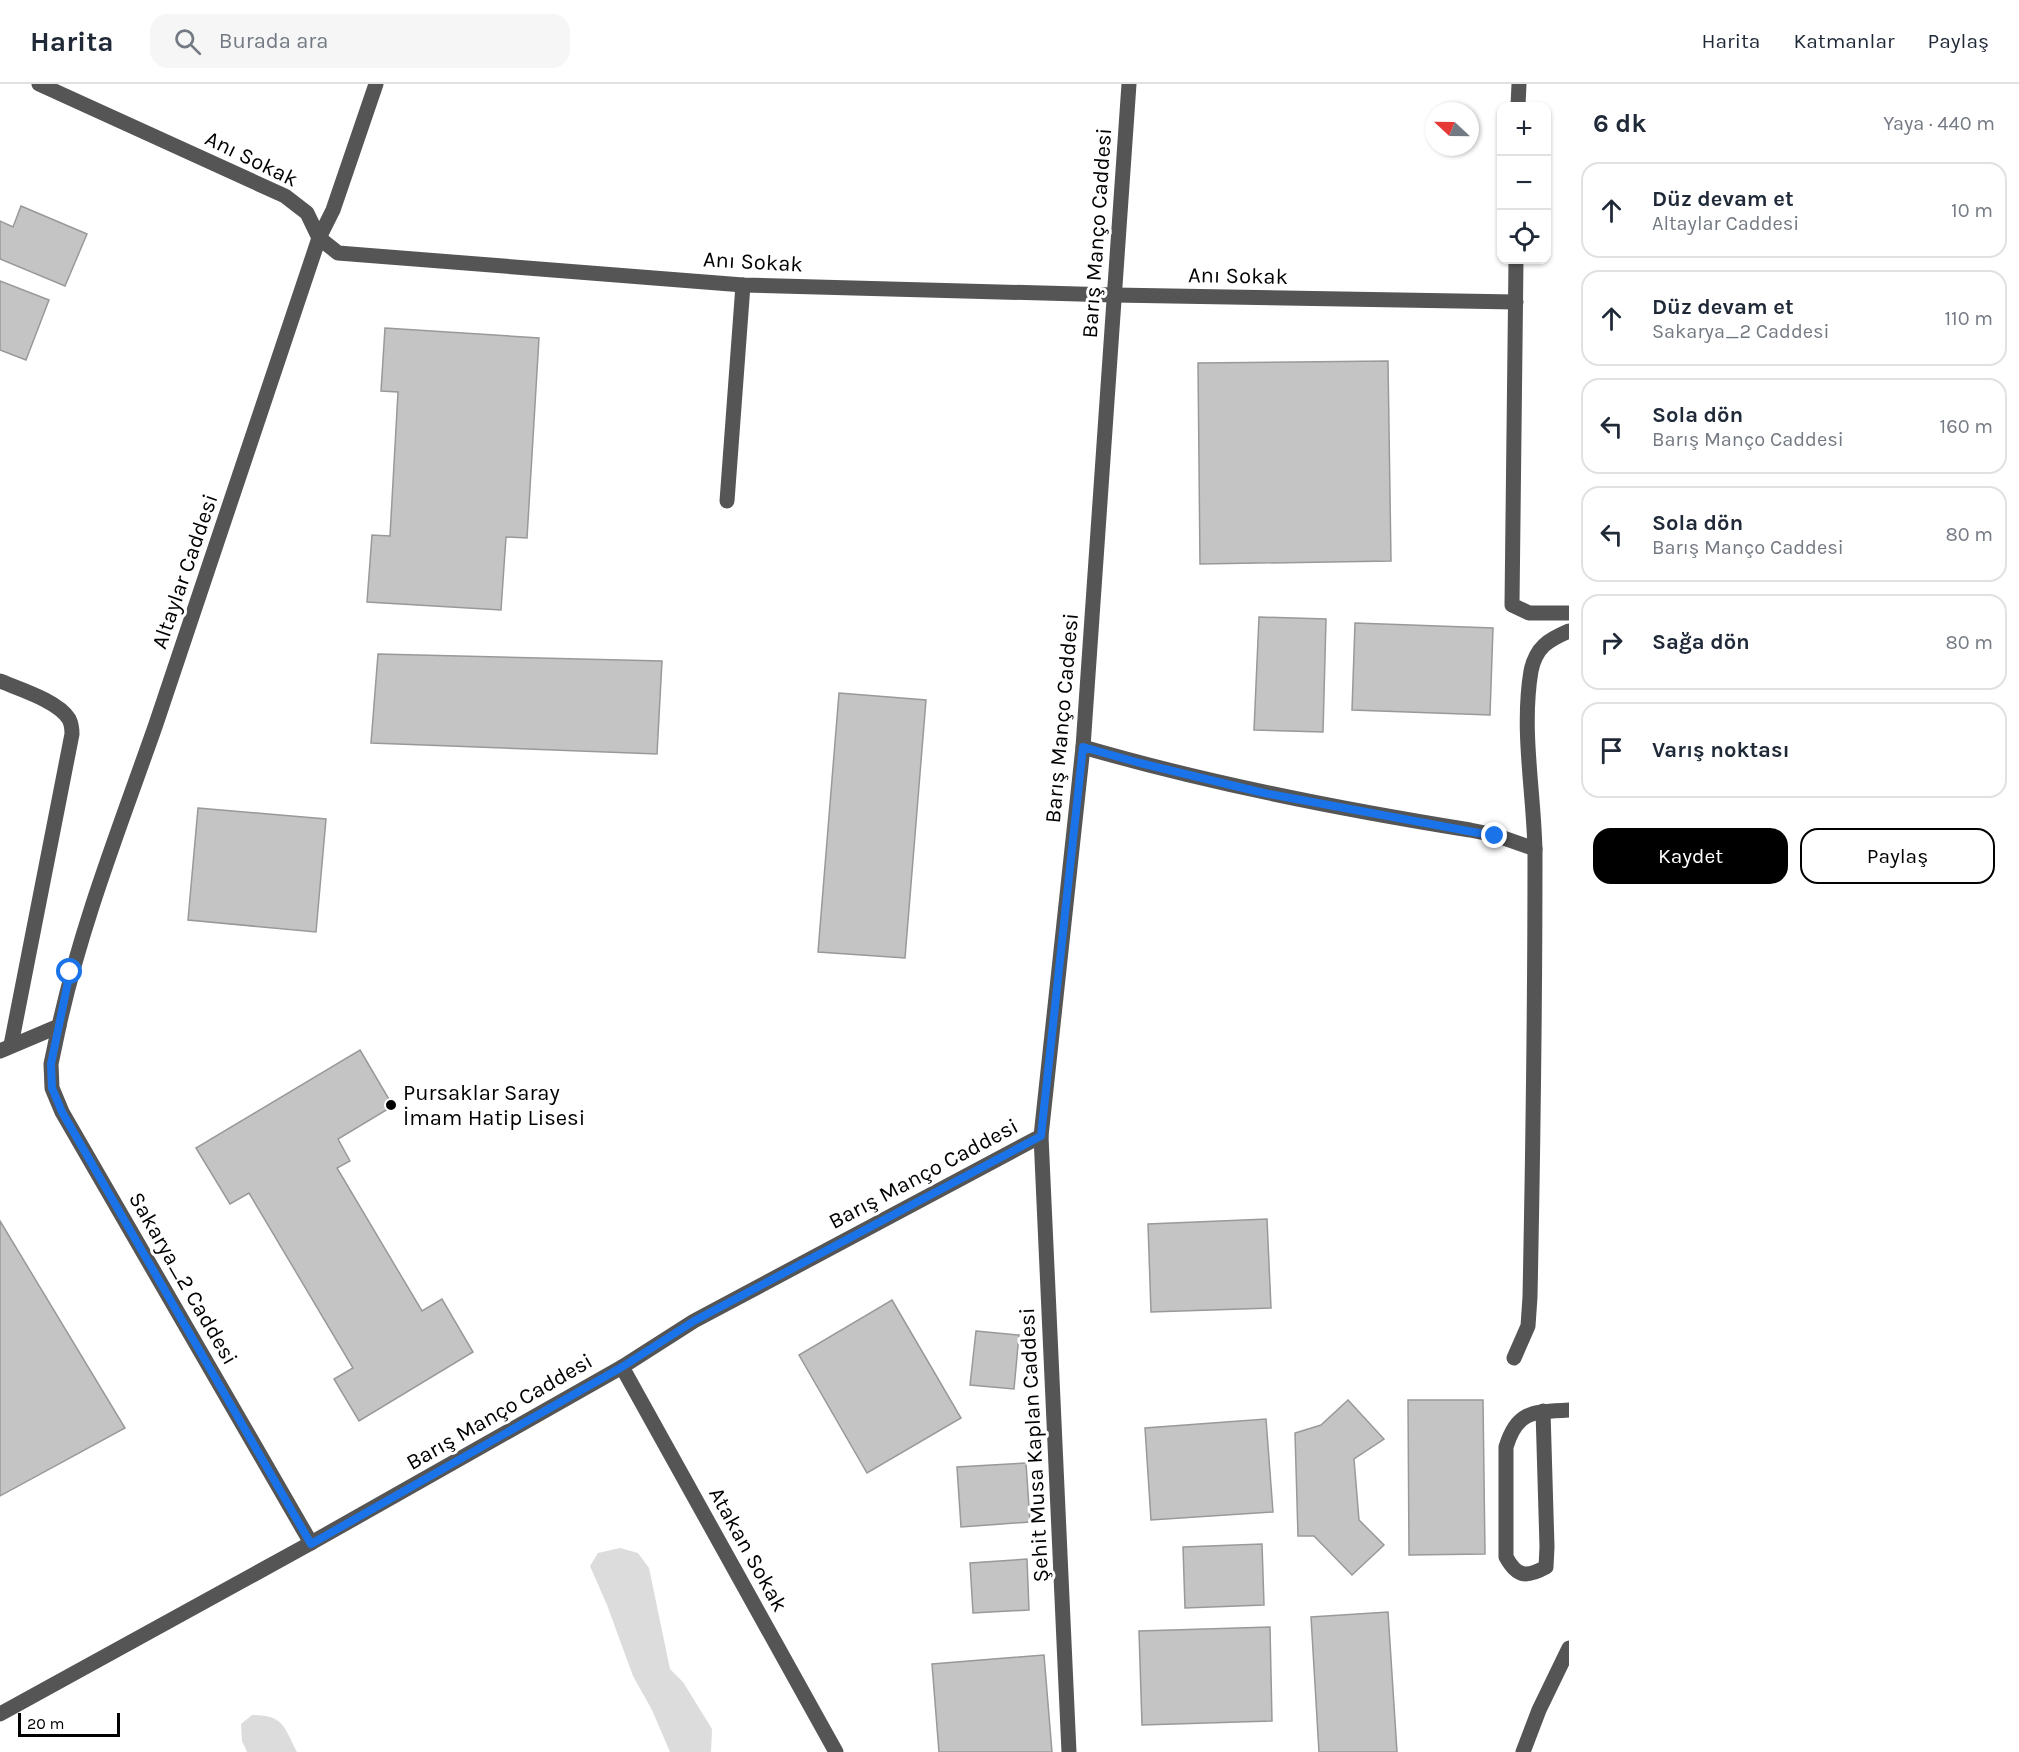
<!DOCTYPE html>
<html lang="tr">
<head>
<meta charset="utf-8">
<style>
  body { margin:0; font-family:Karla,sans-serif; background:#f6f6f7; color:#1f2937 }
  .controls { position:absolute; right:18px; top:18px; display:grid; overflow:hidden; border-radius:12px; box-shadow:0 2px 4px #0004 }
  .controls button { width:54px; height:54px; display:grid; place-items:center; padding:0; border:0; border-bottom:2px solid #e0e1e3; background:#fff; color:#1f2937; font:30px sans-serif }
  .compass { position:absolute; left:1425px; top:18px; width:54px; height:54px; border-radius:50%; background:#fff; box-shadow:0 2px 4px #0004; rotate:292deg }
  .scale { position:absolute; left:18px; bottom:15px; width:102px; box-sizing:border-box; padding-left:6px; border:3px solid #000; border-top:0; font-size:16px; line-height:21px; white-space:nowrap; color:#000; -webkit-text-stroke:4px #fff; paint-order:stroke }
  .stop { position:absolute; width:18px; height:18px; margin:-14px; border:4px solid #1a73e8; border-radius:50%; background:#fff }
  .stop.end { background:#1a73e8; border-color:#fff; box-shadow:0 2px 6px #0008 }
  .list { margin:0; padding:0; list-style:none }
  h2 { display:flex; justify-content:space-between; align-items:center; height:78px; margin:0; padding:0 24px; font-size:26px }
  h2 small { font-size:20px; font-weight:400; color:#747a83 }
  .list li { display:grid; grid-template-columns:39px 1fr auto; gap:18px; align-items:center; box-sizing:border-box; height:96px; margin:0 12px 12px; padding:0 12px; border:2px solid #e0e1e3; border-radius:18px }
  .list b { display:block; font-size:22px; white-space:nowrap }
  .list p { margin:0; font-size:20px; white-space:nowrap; color:#747a83 }
  .list em { font-size:20px; font-style:normal; color:#747a83 }
  .actions { display:flex; gap:12px; padding:18px 24px }
  .actions a { flex:1; padding:14px 0; border:2px solid #000; border-radius:18px; text-align:center; font-size:21px; color:#000 }
  .actions .main { background:#000; color:#fff }
  .icon { flex:none; width:33px; height:33px; fill:none; stroke:currentColor; stroke-width:2; stroke-linecap:round; stroke-linejoin:round }
  .map { position:relative; flex:none; width:1569px; height:1668px; overflow:hidden }
  header { display:flex; align-items:center; gap:36px; box-sizing:border-box; height:84px; padding:0 30px; background:#fff; border-bottom:2px solid #e0e1e3 }
  header strong { font-size:28px }
  nav { display:flex; gap:33px; margin-inline-start:auto; font-size:21px }
  .search { width:420px; height:54px; background:#f6f6f7; display:flex; align-items:center; gap:15px; box-sizing:border-box; padding:0 21px; border-radius:18px; color:#747a83; font-size:22px }
  main { display:flex }
  aside { flex:1; background:#fff }
  .map>svg:first-child { display:block }
  .green { fill:#dcdcdc }
  .building { fill:#c4c4c4; stroke:#999; stroke-width:1.5 }
  .lines { fill:none; stroke-linecap:round; stroke-linejoin:round }
  .minor { stroke:#555; stroke-width:15 }
  .route { stroke:#1a73e8; stroke-width:8 }
  .poi-dot { fill:#000; stroke:#fff; stroke-width:2 }
  .labels { text-anchor:middle; stroke-width:6; stroke-linejoin:round; paint-order:stroke }
  .street-label { font-size:22px; fill:#000; stroke:#fff }
  .poi-label { font-size:22px; fill:#000; stroke:#fff; text-anchor:start }
</style>
</head>
<body>
<header>
<strong>Harita</strong>
<div class="search"><svg class="icon" aria-label="search" viewBox="0 0 24 24"><circle cx="10" cy="10" r="6"/><path d="M15 15l6 6"/></svg>Burada ara</div>
<nav><a>Harita</a><a>Katmanlar</a><a>Paylaş</a></nav>
</header>
<main>
<div class="map">
<svg width="1569" height="1668" viewBox="0 0 1569 1668">
  <rect width="100%" height="100%" fill="#fff"/>
  <g class="green">
    <path d="M620,1464l18,5 11,15 21,101 13,13 29,47 -1,23h-41l-18,-42 -19,-34 -26,-71 -17,-39 8,-13z"/>
    <path d="M252,1631c32,0 32,12 45,37h-50l-5,-11 -1,-17z"/>
  </g>
  <g class="building">
    <path d="M21,122l66,28 -22,52 -65,-27v-38l13,6z"/>
    <path d="M0,197l49,19 -23,60 -26,-10z"/>
    <path d="M385,244l154,10 -12,200 -21,-1 -5,73 -134,-8 5,-67 18,1 8,-144 -17,-1z"/>
    <path d="M1388,277l3,200 -191,3 -2,-201z"/>
    <path d="M1259,533l67,2 -3,113 -69,-2z"/>
    <path d="M1355,539l138,5 -3,87 -138,-5z"/>
    <path d="M378,570l284,7 -5,93 -286,-11z"/>
    <path d="M839,609l87,7 -21,258 -87,-6z"/>
    <path d="M198,724l128,11 -10,113 -128,-12z"/>
    <path d="M360,966l33,56 -55,33 12,22 -13,7 85,143 20,-12 31,53 -114,69 -25,-42 19,-11 -104,-175 -19,11 -34,-56z"/>
    <path d="M1267,1135l4,89 -120,4 -3,-88z"/>
    <path d="M0,1137l125,207 -125,68z"/>
    <path d="M892,1216l69,118 -94,55 -68,-118z"/>
    <path d="M976,1247l43,4 -5,54 -44,-4z"/>
    <path d="M1348,1316l36,39 -30,20 5,61 25,25 -32,30 -38,-39h-16l-3,-103 26,-8z"/>
    <path d="M1408,1316h75l2,154 -76,1z"/>
    <path d="M1266,1335l7,93 -122,8 -6,-92z"/>
    <path d="M1026,1379l4,59 -69,5 -4,-60z"/>
    <path d="M1262,1460l2,61 -79,3 -2,-61z"/>
    <path d="M1027,1475l2,51 -56,3 -3,-50z"/>
    <path d="M1388,1528l9,140h-78l-8,-135z"/>
    <path d="M1270,1543l2,94 -130,4 -3,-94z"/>
    <path d="M1044,1571l8,97h-113l-7,-88z"/>
  </g>
  <g class="lines">
    <g class="minor">
      <path d="M39,0l246,112 22,17 12,25 19,15 405,32 371,10 402,7"/>
      <path d="M1518,22l1,-22"/>
      <path d="M1516,176l-4,345 17,8h40"/>
      <path d="M727,417l16,-216"/>
      <path d="M0,597c19,8 58,20 69,38 2,4 3,10 3,15l-61,311"/>
      <path d="M1083,663c127,37 256,62 387,83l25,5 40,14"/>
      <path d="M59,942l-8,38 1,24 10,24 249,431"/>
      <path d="M0,967l59,-25c23,-104 62,-202 97,-302 55,-162 109,-324 163,-486l14,-28 43,-126"/>
      <path d="M1041,1052l28,616"/>
      <path d="M1514,1274l14,-32 2,-29c3,-148 5,-297 5,-445 -1,-60 -14,-121 -4,-181 5,-24 17,-31 38,-40"/>
      <path d="M622,1283l214,385"/>
      <path d="M1543,1327l4,136 -1,20c-20,11 -29,10 -40,-10v-110c11,-37 28,-35 63,-37"/>
      <path d="M0,1630l311,-171 311,-176 72,-46 347,-185 42,-389 46,-663"/>
      <path d="M1523,1668l16,-42 30,-62"/>
    </g>
  </g>
  <g class="lines">
    <path class="route" d="M70,888l-19,92 1,24 10,24 249,432 311,-177 72,-46 347,-185 42,-389 57,16 124,30 231,43"/>
  </g>
  <circle class="poi-dot" cx="391" cy="1021" r="6"/>
  <g class="labels">
    <g class="street-label">
      <text transform="translate(252 74) rotate(26)" y="8">Anı Sokak</text>
      <text transform="translate(1096 149) rotate(-86)" y="8">Barış Manço Caddesi</text>
      <text transform="translate(753 177) rotate(3)" y="8">Anı Sokak</text>
      <text transform="translate(1238 191) rotate(1)" y="8">Anı Sokak</text>
      <text transform="translate(184 487) rotate(-71)" y="8">Altaylar Caddesi</text>
      <text transform="translate(1061 634) rotate(-85)" y="8">Barış Manço Caddesi</text>
      <text transform="translate(923 1089) rotate(-28)" y="8">Barış Manço Caddesi</text>
      <text transform="translate(184 1194) rotate(60)" y="8">Sakarya_2 Caddesi</text>
      <text transform="translate(499 1327) rotate(-30)" y="8">Barış Manço Caddesi</text>
      <text transform="translate(1033 1361) rotate(-93)" y="8">Şehit Musa Kaplan Caddesi</text>
      <text transform="translate(749 1465) rotate(61)" y="8">Atakan Sokak</text>
    </g>
    <g class="poi-label">
      <text x="403" y="1016">Pursaklar Saray<tspan x="403" dy="25">İmam Hatip Lisesi</tspan></text>
    </g>
  </g>
</svg>
<div class="controls">
<button>+</button>
<button>−</button>
<button><svg class="icon" aria-label="locate" viewBox="0 0 24 24"><circle cx="12" cy="12" r="6"/><path d="M12 2v4M12 18v4M2 12h4M18 12h4"/></svg></button>
</div>
<svg class="compass" viewBox="-18 -18 36 36"><path d="M0-13l5 13h-10z" fill="#e53935"/><path d="M0 13l5-13h-10z" fill="#747a83"/></svg>
<div class="scale">20 m</div>
<div class="stop" style="left:70px;top:888px"></div>
<div class="stop end" style="left:1495px;top:752px"></div>
</div>
<aside>
<h2>6 dk<small>Yaya · 440 m</small></h2>
<ul class="list">
<li><svg class="icon" aria-label="ahead" viewBox="0 0 24 24"><path d="M12 20V5M6 11l6-6 6 6"/></svg><div><b>Düz devam et</b><p>Altaylar Caddesi</p></div><em>10 m</em></li>
<li><svg class="icon" aria-label="ahead" viewBox="0 0 24 24"><path d="M12 20V5M6 11l6-6 6 6"/></svg><div><b>Düz devam et</b><p>Sakarya_2 Caddesi</p></div><em>110 m</em></li>
<li><svg class="icon" aria-label="left" viewBox="0 0 24 24"><path d="M17 20v-9H6M10 6l-5 5 5 5"/></svg><div><b>Sola dön</b><p>Barış Manço Caddesi</p></div><em>160 m</em></li>
<li><svg class="icon" aria-label="left" viewBox="0 0 24 24"><path d="M17 20v-9H6M10 6l-5 5 5 5"/></svg><div><b>Sola dön</b><p>Barış Manço Caddesi</p></div><em>80 m</em></li>
<li><svg class="icon" aria-label="right" viewBox="0 0 24 24"><path d="M7 20v-9h11M14 6l5 5-5 5"/></svg><div><b>Sağa dön</b></div><em>80 m</em></li>
<li><svg class="icon" aria-label="arrive" viewBox="0 0 24 24"><path d="M6 21V4h12l-3 4 3 4H6"/></svg><div><b>Varış noktası</b></div></li>
</ul>
<div class="actions"><a class="main">Kaydet</a><a>Paylaş</a></div>
</aside>
</main>
</body>
</html>
